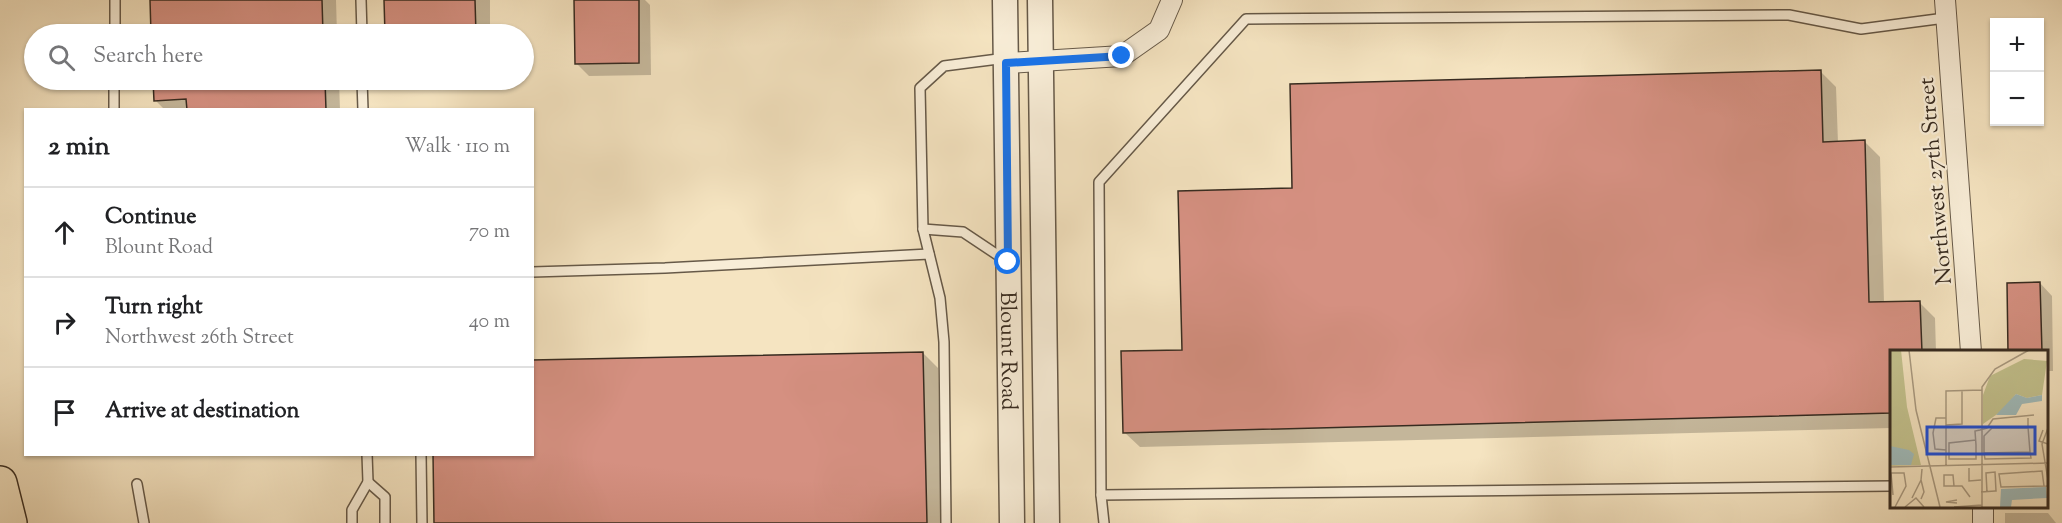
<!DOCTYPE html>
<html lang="en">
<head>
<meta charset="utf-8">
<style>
  body { margin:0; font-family:"Sorts Mill Goudy",serif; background:#f2f2f2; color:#202124 }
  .controls { position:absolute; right:18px; top:18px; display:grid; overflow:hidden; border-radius:0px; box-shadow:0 2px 4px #0004 }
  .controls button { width:54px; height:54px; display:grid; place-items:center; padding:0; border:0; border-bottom:2px solid #e0e0e0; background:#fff; color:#202124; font:30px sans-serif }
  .stop { position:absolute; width:18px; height:18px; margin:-14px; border:4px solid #1a73e8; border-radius:50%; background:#fff }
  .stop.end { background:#1a73e8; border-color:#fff; box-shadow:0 2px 6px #0008 }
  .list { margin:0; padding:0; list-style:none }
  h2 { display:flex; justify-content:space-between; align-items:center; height:78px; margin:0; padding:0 24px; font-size:26px }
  h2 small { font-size:20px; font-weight:400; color:#757577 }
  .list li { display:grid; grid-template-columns:39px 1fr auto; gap:18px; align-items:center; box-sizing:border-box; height:90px; padding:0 24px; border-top:2px solid #e0e0e0 }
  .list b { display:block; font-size:22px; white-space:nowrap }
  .list p { margin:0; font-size:20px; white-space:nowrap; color:#757577 }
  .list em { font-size:20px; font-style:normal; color:#757577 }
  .icon { flex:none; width:33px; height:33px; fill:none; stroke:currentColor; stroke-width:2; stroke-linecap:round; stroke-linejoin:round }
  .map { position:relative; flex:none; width:2062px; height:523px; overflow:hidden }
  .search { position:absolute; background:#fff; box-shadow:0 2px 4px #0004; left:24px; top:24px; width:510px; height:66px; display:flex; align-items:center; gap:15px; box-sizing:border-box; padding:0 21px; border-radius:33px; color:#757577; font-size:22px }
  .panel { position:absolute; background:#fff; box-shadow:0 2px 4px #0004; left:24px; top:108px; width:510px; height:348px; border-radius:0px }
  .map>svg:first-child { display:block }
  .shadow { fill:#0003 }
  .building { fill:#d59081; stroke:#372b20; stroke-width:1.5 }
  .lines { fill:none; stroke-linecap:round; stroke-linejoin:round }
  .service-casing { stroke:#665948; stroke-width:12 }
  .minor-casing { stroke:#665948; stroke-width:22 }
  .tertiary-casing { stroke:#665948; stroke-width:27 }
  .motorway-casing { stroke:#372b20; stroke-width:36 }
  .service { stroke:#f8edd7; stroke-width:9 }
  .minor { stroke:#f8edd7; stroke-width:20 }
  .tertiary { stroke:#f8edd7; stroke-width:24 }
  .motorway { stroke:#f5e4c1; stroke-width:33 }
  .route { stroke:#1a73e8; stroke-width:8 }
  .labels { text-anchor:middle; stroke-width:4.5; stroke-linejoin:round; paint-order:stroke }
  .street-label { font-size:22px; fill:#372b20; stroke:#f8edd7 }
  .inset-road { fill:none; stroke:#a99a81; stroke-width:1.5 }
  .view { fill:#1d4ed8; fill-opacity:0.15; stroke:#1d4ed8; stroke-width:3 }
  .inset-edge { fill:none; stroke:#372b20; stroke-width:3 }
</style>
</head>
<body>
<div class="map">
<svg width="2062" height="523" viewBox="0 0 2062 523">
  <rect width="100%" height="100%" fill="#f5e4c1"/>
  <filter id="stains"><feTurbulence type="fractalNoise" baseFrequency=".00333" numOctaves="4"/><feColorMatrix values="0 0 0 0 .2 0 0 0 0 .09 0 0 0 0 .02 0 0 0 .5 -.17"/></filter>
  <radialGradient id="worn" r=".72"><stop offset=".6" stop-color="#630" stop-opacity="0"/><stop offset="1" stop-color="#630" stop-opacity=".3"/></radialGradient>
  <g class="shadow">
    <path d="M152,0h184l1,34h-184z"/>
    <rect x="386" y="0" width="104" height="34"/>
    <path d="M576,0h69l5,5 1,70 -62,1 -13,-13z"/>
    <path d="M1821,72l15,15 2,56 27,-1 15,15 4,146h36l15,15 1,34h-45v76l-751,19 -16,-15 170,-243z"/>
    <path d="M155,80h184l1,30h-175l-10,-10z"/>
    <path d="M2040,283l12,13 1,75h-7v-19h-36l-2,-68z"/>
    <path d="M923,353l15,15 3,155h-505l96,-69z"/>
    <path d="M2005,513h43l8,10h-51z"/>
  </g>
  <g class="building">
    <path d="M150,0h172l1,34h-172z"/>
    <path d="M384,0h91l1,34h-91z"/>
    <path d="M574,0h65v63l-64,1z"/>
    <path d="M1821,70l2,72 42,-2 4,162 51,-1 2,51h-31v61l-768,20 -2,-82 61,-1 -4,-159 114,-3 -2,-104z"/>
    <path d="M153,80h172l1,30h-139l-1,-11 -32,2z"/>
    <path d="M2040,282l2,70h-34l-1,-69z"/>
    <path d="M923,352l4,171h-493l-1,-69h99v-94z"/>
  </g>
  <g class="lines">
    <defs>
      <g id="service">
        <path d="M361,0l1,34"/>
        <path d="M115,34v-34"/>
        <path d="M362,80l1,30"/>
        <path d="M114,110v-30"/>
        <path d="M923,229l40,3 42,28"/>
        <path d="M532,272l133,-4 264,-14"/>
        <path d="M421,454l1,69"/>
        <path d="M368,482l17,15v26"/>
        <path d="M137,484l7,39"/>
        <path d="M1101,495l-2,-313 147,-163 543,-4 72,14 84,-11"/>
        <path d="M352,523v-13l16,-28 -1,-28"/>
        <path d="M946,523l-2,-181 -4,-44 -17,-69 -3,-141 24,-22 62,-8"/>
        <path d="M1104,523l-3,-28 790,-9"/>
      </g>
      <g id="minor">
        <path d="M1945,0l26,352"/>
        <path d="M1006,63l116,-7 37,-26 13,-30"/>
        <path d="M1983,506v17"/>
      </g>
      <g id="tertiary">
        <path id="s1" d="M1005,0l7,523"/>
        <path d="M1040,0l7,523"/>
      </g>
      <path id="motorway" d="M0,483l10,40"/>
    </defs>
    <use href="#service" class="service-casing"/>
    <use href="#minor" class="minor-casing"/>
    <use href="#tertiary" class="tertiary-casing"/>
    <use href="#motorway" class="motorway-casing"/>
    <use href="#service" class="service"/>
    <use href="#minor" class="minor"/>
    <use href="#tertiary" class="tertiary"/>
    <use href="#motorway" class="motorway"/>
  </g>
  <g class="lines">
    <path class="route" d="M1008,262l-2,-199 116,-7"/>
  </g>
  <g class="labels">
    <g class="street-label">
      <text transform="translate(1934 181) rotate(-95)" y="8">Northwest 27th Street</text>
      <text dy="8" stroke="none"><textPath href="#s1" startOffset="351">Blount Road</textPath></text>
    </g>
  </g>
  <g transform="translate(1890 350)">
    <rect width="158" height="158" fill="#f5e4c1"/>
    <path d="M0,0h11l6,57 14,58 -31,1zM134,9l23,2 -5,34 -15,3 -11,-4 -13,16 -20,14v-29l7,-19z" fill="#c3c28e"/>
    <path d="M126,44l11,4 15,-3v6l-20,3 -6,11h-20zM0,96l19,4 5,4 -3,11h-21zM156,137l1,11 -35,2 -1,7h-11l1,-18z" fill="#a0bcbc"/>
    <path class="inset-road" d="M19,0l7,60 24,97M158,56v21M56,68h-10l-3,15 2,16 11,1M138,68v9l2,25 1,6 -46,1 -1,-6 46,-1M56,75l16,-1v-34M158,78l-6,16 6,36M90,80l7,-2 6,-9 41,-4M153,80l-4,11 9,3M86,90l-27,3v16h27v-14l-1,-14 5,-1M94,103v-17l8,-8h36M56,116v-75l36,-1M0,117l158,-4M79,118v13l12,-1M0,123h14l2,13 -11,21M1,123l2,22M64,136l-1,-11h-9v11h18l8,11M154,136l-2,-15 -43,3 2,13 46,-1 1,-1M91,142l14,-1h1l-1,-19 -9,1 1,19M22,148l9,-18 1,-11M31,149l3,-7 -3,-12M67,150l-11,2 11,1M15,157l11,-9 8,9M64,157l28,-2M92,157v-120l13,-18 34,-19"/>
    <path class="view" d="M37,77h108v27h-108z"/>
    <rect width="158" height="158" class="inset-edge"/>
  </g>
  <rect width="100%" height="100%" filter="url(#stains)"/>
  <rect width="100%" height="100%" fill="url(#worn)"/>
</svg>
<div class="controls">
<button>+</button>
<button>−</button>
</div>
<div class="stop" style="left:1008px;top:262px"></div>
<div class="stop end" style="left:1122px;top:56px"></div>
<div class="search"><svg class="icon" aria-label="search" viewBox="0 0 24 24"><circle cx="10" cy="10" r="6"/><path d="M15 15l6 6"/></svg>Search here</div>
<section class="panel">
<h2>2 min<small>Walk · 110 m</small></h2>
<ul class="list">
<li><svg class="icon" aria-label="ahead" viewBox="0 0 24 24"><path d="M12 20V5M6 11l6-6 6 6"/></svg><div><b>Continue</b><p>Blount Road</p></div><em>70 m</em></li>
<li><svg class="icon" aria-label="right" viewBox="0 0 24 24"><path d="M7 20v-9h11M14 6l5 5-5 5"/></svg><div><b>Turn right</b><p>Northwest 26th Street</p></div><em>40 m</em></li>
<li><svg class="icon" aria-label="arrive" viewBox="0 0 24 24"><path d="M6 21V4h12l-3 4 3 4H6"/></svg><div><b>Arrive at destination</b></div></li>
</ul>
</section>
</div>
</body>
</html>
